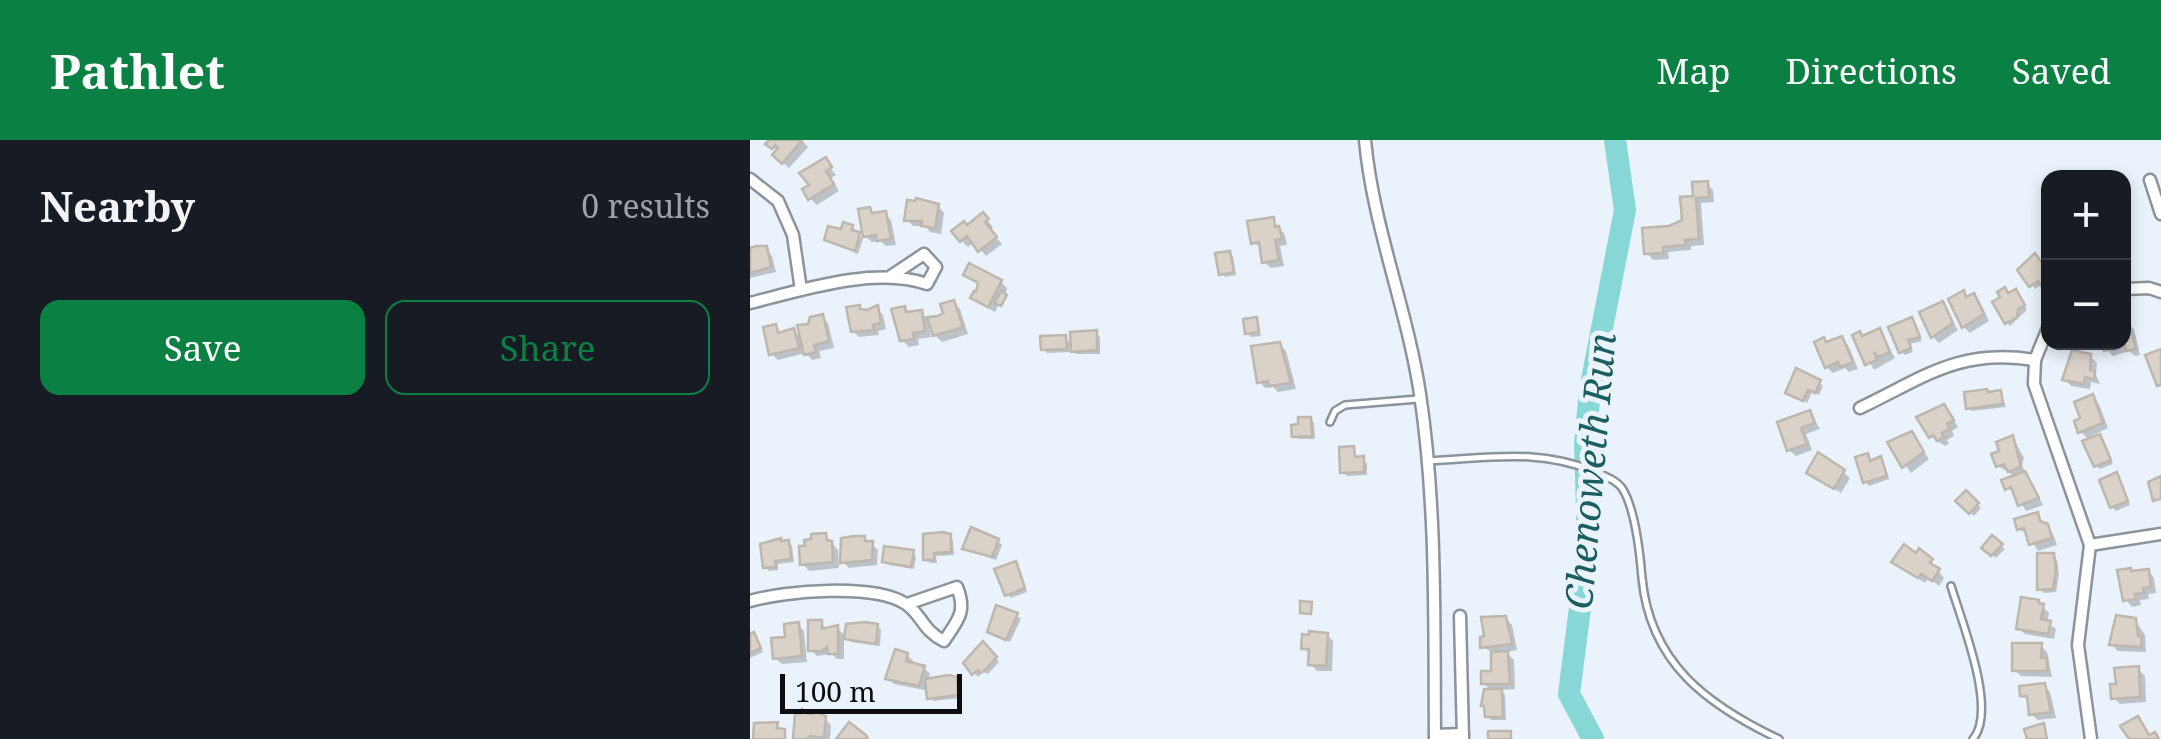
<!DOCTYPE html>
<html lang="en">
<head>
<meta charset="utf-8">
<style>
  body { margin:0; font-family:"Noto Serif",serif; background:#242831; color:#f1f3f6 }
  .controls { position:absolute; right:30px; top:30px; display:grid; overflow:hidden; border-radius:20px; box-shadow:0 5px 15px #0003 }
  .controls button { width:90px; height:90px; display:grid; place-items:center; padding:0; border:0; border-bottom:2px solid #363941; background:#171b24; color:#f1f3f6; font:50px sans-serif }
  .scale { position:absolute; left:30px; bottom:25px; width:182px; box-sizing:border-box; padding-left:10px; border:5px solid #0b0d10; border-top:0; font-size:28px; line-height:35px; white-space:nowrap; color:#0b0d10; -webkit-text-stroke:8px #eaf3fb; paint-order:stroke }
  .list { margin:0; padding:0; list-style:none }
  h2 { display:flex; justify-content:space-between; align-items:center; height:130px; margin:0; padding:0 40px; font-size:42px }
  h2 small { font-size:32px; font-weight:400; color:#9ea1a6 }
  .actions { display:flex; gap:20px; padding:30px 40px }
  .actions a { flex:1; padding:22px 0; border:2px solid #0b8043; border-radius:20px; text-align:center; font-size:35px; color:#0b8043 }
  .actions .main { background:#0b8043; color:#fff }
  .map { position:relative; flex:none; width:1411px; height:599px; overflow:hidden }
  header { display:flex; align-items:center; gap:60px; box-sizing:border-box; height:140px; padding:0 50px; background:#0b8043; color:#fff }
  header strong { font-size:48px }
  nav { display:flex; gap:55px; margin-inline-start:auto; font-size:35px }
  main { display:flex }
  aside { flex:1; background:#171b24 }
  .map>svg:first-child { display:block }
  .shadow { fill:#0003 }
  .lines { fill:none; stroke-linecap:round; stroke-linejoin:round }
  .river { stroke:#88d7d7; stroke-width:22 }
  .building { fill:#dad2c9; stroke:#beb7ae; stroke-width:2.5 }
  .lane-casing { stroke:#8b939b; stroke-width:10 }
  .street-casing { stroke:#8b939b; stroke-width:15 }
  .lane { stroke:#fff; stroke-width:5 }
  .street { stroke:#fff; stroke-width:10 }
  .labels { text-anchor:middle; stroke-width:10; stroke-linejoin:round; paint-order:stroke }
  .water-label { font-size:38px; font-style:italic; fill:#1b5e5f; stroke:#eaf3fb }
</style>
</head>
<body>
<header>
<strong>Pathlet</strong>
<nav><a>Map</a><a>Directions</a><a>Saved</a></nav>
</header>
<main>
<aside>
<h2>Nearby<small>0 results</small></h2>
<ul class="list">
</ul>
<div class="actions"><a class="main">Save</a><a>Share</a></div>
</aside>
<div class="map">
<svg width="1411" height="599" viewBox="0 0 1411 599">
  <rect width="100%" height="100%" fill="#eaf3fb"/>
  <g class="shadow">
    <path d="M22,0h30l6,7 -19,21 -14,-13 3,-3 -9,-8z"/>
    <path d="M75,21l11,14 -5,3 8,13 -22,14 -7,-7 2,-13z"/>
    <path d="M957,44l6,6 1,12 -13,1 3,42 -13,1v4l-23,2 1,7 -16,1 -6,-7 22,-25 15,-6 -1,-23 13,-1 -1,-13z"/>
    <path d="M188,66l6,7 -3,21 -11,-2 -5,-6h-12l-6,-6z"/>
    <path d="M120,70l5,5 10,-1 6,6 5,25 -10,1 -5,-5 -9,1 -7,-6z"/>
    <path d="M233,76l10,11 -4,3 13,14 -16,12 -12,-14 -6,5 -6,-6 5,-13z"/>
    <path d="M523,80l12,15 2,10 -7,1 4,20 -13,2 -7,-6 -2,-13 -9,-7z"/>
    <path d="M102,87l11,12 -5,15 -31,-15z"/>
    <path d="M1374,98l5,23 -5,1z"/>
    <path d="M16,109l6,7 4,16 -26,6v-27z"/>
    <path d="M479,113l4,4 3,18 -11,2 -4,-4z"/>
    <path d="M1289,120l9,14v15l-5,-5 -8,5 -15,-19z"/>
    <path d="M216,135l35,7 6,6 -4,18 -4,-2 -4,8 -15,-8 -7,-7 7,-12z"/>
    <path d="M1213,153l5,5 6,-2 6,6 9,19 -19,12 -6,-6z"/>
    <path d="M1260,156h9l8,14 -17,16 -3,-4z"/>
    <path d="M204,163l6,6 8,25 -26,8 -7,-7 -4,-13 -3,1 3,14 -13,2 1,6 -10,2 -7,-7 3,-31 5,5 11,-2 7,8 18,-5z"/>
    <path d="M1192,164l16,26 -19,13 -6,-6z"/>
    <path d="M109,168l3,3 15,-3 6,7 3,14 -8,2 1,4 -20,2 -6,-6z"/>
    <path d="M72,177l6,6 6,25 -15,3 2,7 -9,2 -6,-7 -28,7 -7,-7 4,-26 7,7 12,-3 9,10 7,-15z"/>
    <path d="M506,180l5,16 -10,1 -4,-4z"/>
    <path d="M1162,180l10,21 -12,3 3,8 -8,3 -4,-4z"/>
    <path d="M1378,183l6,6 6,26 -5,1 -6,-5 -16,5 -7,-7 18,-7v-17z"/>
    <path d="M1129,191l16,27 -21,12 -19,-34 8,2z"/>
    <path d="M346,193l4,4v17h-23l-8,-8 1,6 -23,1 -4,-4 22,-11 8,8z"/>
    <path d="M1092,199l6,6 10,24 -9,3 -4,-4 -12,5 -6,-6z"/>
    <path d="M529,204l7,7 10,38 -18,3 -5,-5 -8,1 -6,-7z"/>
    <path d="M1340,216l7,7 -1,12 4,9 -9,-2 -1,7 -19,-3 -6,-7z"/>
    <path d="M1069,242l4,4 -4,9 -7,-3 -5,11 -19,-11z"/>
    <path d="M1250,253l6,14 -34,4 -4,-4z"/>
    <path d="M1343,257l6,7 9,24 -21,10 -7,-7z"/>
    <path d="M1060,273l10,16 -14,5 6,16 -16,6 -7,-6 -9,-26z"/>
    <path d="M1200,274l8,13 -6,4 2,5 -7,4 2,4 -4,2 -15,-10z"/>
    <path d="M560,279l4,4 1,16h-17l-3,-3z"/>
    <path d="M1162,294l17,25 -18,14 -20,-30z"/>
    <path d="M1263,298l11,20 -2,7 4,11 17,29 -17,6 -10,-17 -9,-6 9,-11 -18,-11 4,-14z"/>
    <path d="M1353,301l10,23 -13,5 -4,-4z"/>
    <path d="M603,309l4,10 10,4v12l-20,1 -4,-4z"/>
    <path d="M1117,316l5,7 9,-4 3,4 5,16 -20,7 -4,-4z"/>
    <path d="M1059,332h34l7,6 -9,15z"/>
    <path d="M1367,335l13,30 -14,6 -4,-4z"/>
    <path d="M1216,354l15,14 -7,8 -16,-15z"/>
    <path d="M1287,375l16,19 4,11 -19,6 -10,-16 -9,-6z"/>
    <path d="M75,396l13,14 1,18 -30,3 -6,-7 5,-16z"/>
    <path d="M200,397l3,4 1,14 -18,1 1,7h-7l-4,-4z"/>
    <path d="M1242,398l13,11 -9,9 -12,-10z"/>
    <path d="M114,399l14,11 -1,15 -28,3 -6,-6z"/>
    <path d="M248,401l4,4 -6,15 -31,-11z"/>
    <path d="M38,402l4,4 2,16 -16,2v6l-9,1 -4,-4z"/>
    <path d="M162,412l4,4 -2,13 -25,-4 -4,-4z"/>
    <path d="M1303,416l4,4 2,15 -3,17 -12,1 -4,-4z"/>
    <path d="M1181,421l13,17 -5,8 -10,-8 -4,5 -31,-21z"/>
    <path d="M265,424l12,28 -16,6 -4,-4z"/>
    <path d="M1398,431l6,7 2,15 -8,1 1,5 -9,1 1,5 -9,2 -6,-7z"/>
    <path d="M1288,462l11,11 -2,10 9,6 -2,10 -29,-5 -7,-6z"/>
    <path d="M267,476l4,3 -11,23 -20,-10z"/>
    <path d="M755,478l7,7 5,25 -12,2 9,8 1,29 -15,1 5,5 1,25h-15l-4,-4 5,-24 -8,-9 10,-10 -1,-20 -10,-6z"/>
    <path d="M1385,480l10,15 1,17 -28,-1 -6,-6z"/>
    <path d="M71,483l6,6 10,-1 10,9 30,-11 4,4 -1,16 -29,-4 -7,-8v25h-7l-5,-5 -15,2 -6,-6z"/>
    <path d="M48,485l6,6 3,31 -25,2 -7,-6z"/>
    <path d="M4,495l9,17 -13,6v-21z"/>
    <path d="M577,495l6,6 -1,30h-15l-6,-7v-8l-7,-8z"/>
    <path d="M233,505l16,17 -11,12 -5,-2 -5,5 -12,-13z"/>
    <path d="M1291,506l6,6 5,25 -31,-1 -7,-6z"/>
    <path d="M157,515l7,7 -2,3 12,3 6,6 -2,8 28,-3 4,4 1,15 -28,3 -4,-10 -35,-7 -6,-6z"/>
    <path d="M1388,529l7,7 1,26 -26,2 -6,-6z"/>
    <path d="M1294,545l6,7 6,26 -18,2 -7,-6 -1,-11 -8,-8z"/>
    <path d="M53,572l7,4 11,-1 10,10 -1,14h-35l2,-23z"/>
  </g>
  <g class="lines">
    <path class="river" d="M843,599l-24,-45 19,-149 -3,-102 5,-53 35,-180 -10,-70"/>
  </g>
  <g class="building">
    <path d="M19,0h33l-20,24 -10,-9 6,-7 -3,-3 -3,4 -7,-5z"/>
    <path d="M76,17l6,10 -6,4 8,13 -26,16 -6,-11 7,-4 -10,-12z"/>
    <path d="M958,41l1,16 -13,1 3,41 -14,1 1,5 -23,2v6l-19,1 -2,-26 27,-2 13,-6 -2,-23 13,-1 -1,-14z"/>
    <path d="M166,58l23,6 -4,24 -14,-2 1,-5h-18l3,-21 8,1z"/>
    <path d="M120,67l2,6 14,-2 5,28 -14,2 -1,-6 -13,2 -5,-28z"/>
    <path d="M233,72l6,7 -4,3 12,15 -19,15 -11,-16 -7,6 -9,-11 13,-10 3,4z"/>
    <path d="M524,77l1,10 4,-1 3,13 -7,1 4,20 -17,3 -3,-21 -8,2 -4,-23z"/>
    <path d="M93,82l10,3 -1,5 8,2 -5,19 -31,-11 4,-14 13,3z"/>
    <path d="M6,106h11l4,21 -21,6v-25z"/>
    <path d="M480,111l4,21 -15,3 -4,-22z"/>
    <path d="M1285,113l13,19v10l-6,5 -4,-6 -9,6 -12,-17z"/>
    <path d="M219,123l33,17 -14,27 -18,-9 4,-7 2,1 2,-9 -15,-8z"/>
    <path d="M1255,147l3,6 8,-4 9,16 -7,4 -1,8 -12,7 -13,-22 8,-5 -3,-5z"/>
    <path d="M1214,150l2,7 8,-4 10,21 -22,14 -14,-29z"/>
    <path d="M251,151l6,4 -6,11 -7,-3z"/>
    <path d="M204,160l9,27 -30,9 -6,-19 11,-1 5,-3 -3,-9z"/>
    <path d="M1193,161l10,22 -22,15 -12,-26z"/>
    <path d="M110,165v4l7,1 11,-5 3,18 -8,2 1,5 -23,2 -5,-25z"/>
    <path d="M155,166l1,6 16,-2 3,21 -12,2 1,6 -14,2 -9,-32z"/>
    <path d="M73,174l6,27 -15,4 2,7 -12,3 -7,-30 11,-1 2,-7z"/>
    <path d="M507,177l2,15 -14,2 -2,-15z"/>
    <path d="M1162,177l8,20 -12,3 3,8 -12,5 -11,-26z"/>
    <path d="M1378,180l8,29 -10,2 -1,-6 -21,6 -3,-9h23v-21z"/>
    <path d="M26,184l2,9 16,-5 5,20 -30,7 -6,-28z"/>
    <path d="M1130,188l10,24 -12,5 -4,-5 3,8 -12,5 -13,-30 8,-4 2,5z"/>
    <path d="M347,190v20l-26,2 -1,-20z"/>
    <path d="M316,195l1,14 -26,1 -1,-14z"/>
    <path d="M1092,196l11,26 -13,5 -2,-5 -13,6 -11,-26 10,-5 2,5z"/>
    <path d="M530,202l11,41 -22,3 -1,-5 -11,2 -6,-37z"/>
    <path d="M1411,209v36l-4,1 -12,-31z"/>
    <path d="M1322,210l19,4 -1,16 5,1 -1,8 -9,-2 -1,7 -22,-4z"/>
    <path d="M1046,228l25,12 -6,13 -7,-3 -5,11 -18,-8z"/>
    <path d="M1237,249l1,3 13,-2 2,14 -37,5 -2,-17z"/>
    <path d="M1343,254l10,29 -25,10 -4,-12 6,-3 -6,-16z"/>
    <path d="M1194,264l10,16 -7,4 3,4 -8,5 2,4 -7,4 -4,-6 -4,3 -13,-21z"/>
    <path d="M1060,270l5,13 -14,5 6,16 -20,7 -10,-29z"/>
    <path d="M548,277h13l1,19 -20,1 -1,-12 7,-1z"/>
    <path d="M1162,291l12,21 -22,16 -15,-26z"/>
    <path d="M1350,294l11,26 -17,7 -12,-26z"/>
    <path d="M1263,295l8,32 -13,5 -4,-8 -8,3 -5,-13 8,-3 -3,-9z"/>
    <path d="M604,306l1,11 9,-1v16l-24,1 -1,-26z"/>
    <path d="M1068,312l27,18 -11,19 -28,-16z"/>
    <path d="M1118,313l2,8 11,-5 6,20 -24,7 -8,-26z"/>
    <path d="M1275,331l14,27 -21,8 -7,-19 -6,3 -4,-10z"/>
    <path d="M1367,332l11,29 -18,7 -11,-28z"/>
    <path d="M1411,336v23l-8,2 -5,-19z"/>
    <path d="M1216,350l13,13 -10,11 -14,-13z"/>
    <path d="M1288,372l2,9 8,3 4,14 -23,7 -5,-17 -7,2 -3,-11z"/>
    <path d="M221,387l28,12 -7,18 -30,-8z"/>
    <path d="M193,392l8,2v18l-17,1v7h-11v-26z"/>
    <path d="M76,393l1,7 5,1 1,21 -33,3 -1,-19h6l-1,-6 7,-1v-5z"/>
    <path d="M1242,395l11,9 -12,12 -10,-8z"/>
    <path d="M104,396h11v5h8l-1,19 -32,3 1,-25z"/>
    <path d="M31,398v3l8,-1 2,19 -16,2 1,6 -13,1 -3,-24z"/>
    <path d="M1154,404l12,9 3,-5 14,11 -3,4 10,6 -8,12 -11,-7 -3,4 -27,-16z"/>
    <path d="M134,406l30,4 -3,17 -29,-5z"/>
    <path d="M1287,413h17l2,17 -3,19 -16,1z"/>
    <path d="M266,421l9,27 -20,8 -11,-27z"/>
    <path d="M1381,428v3l18,-2 2,18 -8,1 1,5 -9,1 1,5 -13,2 -6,-31z"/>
    <path d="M1271,457l18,3v3l5,1 -3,15 10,2 -3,13 -32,-5z"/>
    <path d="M550,461l12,1 -1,12 -11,-1z"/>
    <path d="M246,465l22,8 -12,27 -19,-8z"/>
    <path d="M1366,475l20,3 2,18h4l-1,11 -32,-2z"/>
    <path d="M756,476l6,28 -32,4v-11l4,-1 -3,-19z"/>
    <path d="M58,480h14v9l16,-4v29h-10l-1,-7 -5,4h-14z"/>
    <path d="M49,482l3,34 -29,3 -2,-21 14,-1 -1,-13z"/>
    <path d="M115,482l13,2 -2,20 -32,-5 2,-15z"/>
    <path d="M559,491l19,2 -2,33 -18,-1 1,-16h-8l1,-15 7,1z"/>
    <path d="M4,492l7,16 -11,5v-19z"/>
    <path d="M233,501l14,16 -13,14 -4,2 -2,-3 -6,5 -9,-12z"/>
    <path d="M1262,503h30l-1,15h6v13h-35z"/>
    <path d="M145,509l13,4 -2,8 19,5 -6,20 -34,-7z"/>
    <path d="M758,511l2,33h-29v-13h10v-19z"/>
    <path d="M1389,526l1,31 -29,2 -1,-15h6l-2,-16z"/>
    <path d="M199,535l8,2 1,18 -31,4 -2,-20z"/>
    <path d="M1295,543l6,29 -22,3 -2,-19h-7l-1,-10z"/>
    <path d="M734,549h18l1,28h-18l-1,-11h-3z"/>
    <path d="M52,569l6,5h5v-3l13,5 -2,22 -13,-2 -5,3h-13l2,-26 5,1z"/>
    <path d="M1388,576l11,19 6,-3 4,7h-30l-9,-13z"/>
    <path d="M28,582l-1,6 8,1v10h-32l1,-16z"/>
    <path d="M99,582l17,13 2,4h-32z"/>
    <path d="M1294,583l3,16h-20l-3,-10z"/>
    <rect x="738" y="591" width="23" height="8"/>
  </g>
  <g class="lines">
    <defs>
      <g id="lane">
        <path d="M580,282l5,-11 10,-6 73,-6"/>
        <path d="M679,321c61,-3 109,-13 167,11 9,4 20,8 26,16 13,20 18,66 20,90 8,85 65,127 137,161"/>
        <path d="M1201,446c10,34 47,124 22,153"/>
      </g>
      <g id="street">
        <path d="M615,0c8,87 42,168 55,254 17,113 14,231 15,345"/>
        <path d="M0,39l28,22 15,34 8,55"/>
        <path d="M1400,40l11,34"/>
        <path d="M1374,149l25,-1 12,4"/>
        <path d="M0,163c52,-13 125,-37 177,-19l9,-17 -12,-13 -33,22"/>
        <path d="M1298,188l-13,32 -1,24 56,161 -12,100 13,94"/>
        <path d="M1110,268c65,-31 99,-60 175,-48"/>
        <path d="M1340,405l71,-11"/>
        <path d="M0,461c35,-10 124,-18 156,3 16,11 17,27 38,37 14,-21 23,-29 13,-54l-50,17"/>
        <path d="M710,476l3,123"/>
        <path d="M685,595l28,-1"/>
      </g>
    </defs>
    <use href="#lane" class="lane-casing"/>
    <use href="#street" class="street-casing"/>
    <use href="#lane" class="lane"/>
    <use href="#street" class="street"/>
  </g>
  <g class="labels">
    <g class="water-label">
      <text transform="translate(841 331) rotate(-85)" y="13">Chenoweth Run</text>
    </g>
  </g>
</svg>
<div class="controls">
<button>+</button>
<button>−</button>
</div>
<div class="scale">100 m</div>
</div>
</main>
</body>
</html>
